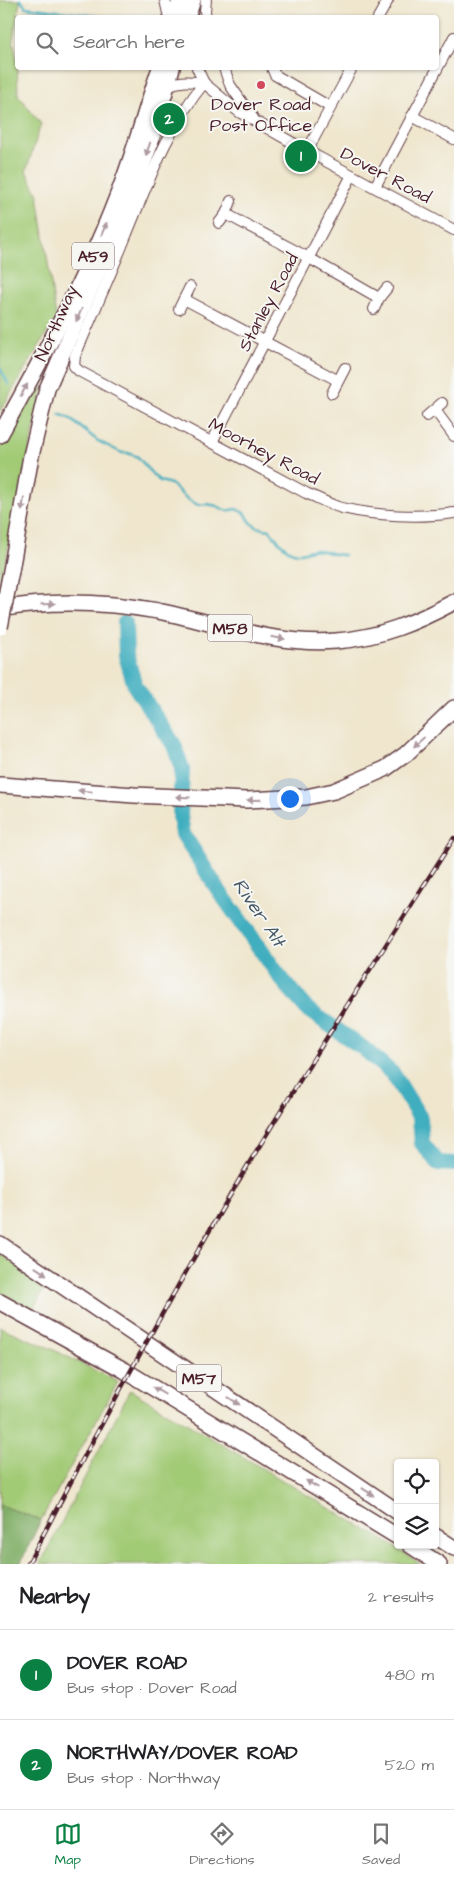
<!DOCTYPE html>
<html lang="en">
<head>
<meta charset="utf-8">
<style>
  body { margin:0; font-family:"Architects Daughter",sans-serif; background:#f6f6f6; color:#202124 }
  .controls { position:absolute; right:15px; bottom:15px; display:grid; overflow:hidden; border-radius:5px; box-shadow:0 1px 4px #0004 }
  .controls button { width:45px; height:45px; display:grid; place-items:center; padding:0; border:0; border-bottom:1px solid #e0e0e0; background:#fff; color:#202124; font:25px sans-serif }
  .you { position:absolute; left:289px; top:798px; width:18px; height:18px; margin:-12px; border:4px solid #fff; border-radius:50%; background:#1a73e8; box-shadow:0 0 0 8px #1a73e833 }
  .badge { display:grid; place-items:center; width:32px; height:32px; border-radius:50%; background:#0b8043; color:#fff; font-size:16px; font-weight:700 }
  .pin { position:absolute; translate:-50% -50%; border:2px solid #fff; box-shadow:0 1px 5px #0006 }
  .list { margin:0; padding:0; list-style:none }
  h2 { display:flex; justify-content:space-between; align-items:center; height:65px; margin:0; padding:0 20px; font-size:21px }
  h2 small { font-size:16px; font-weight:400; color:#757577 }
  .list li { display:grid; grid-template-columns:32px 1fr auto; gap:15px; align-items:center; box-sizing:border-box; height:90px; padding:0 20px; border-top:1px solid #e0e0e0 }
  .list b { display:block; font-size:19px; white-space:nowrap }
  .list p { margin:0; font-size:16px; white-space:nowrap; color:#757577 }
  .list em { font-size:16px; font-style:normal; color:#757577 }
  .icon { flex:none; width:28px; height:28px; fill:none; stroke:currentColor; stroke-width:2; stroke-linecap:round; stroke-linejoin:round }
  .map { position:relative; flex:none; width:454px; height:1564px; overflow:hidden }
  .search { position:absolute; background:#fff; box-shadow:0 1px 4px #0004; left:15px; right:15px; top:15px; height:55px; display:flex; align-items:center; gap:12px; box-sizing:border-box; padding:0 18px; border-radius:5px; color:#757577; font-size:19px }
  .sheet { height:245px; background:#fff }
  nav { display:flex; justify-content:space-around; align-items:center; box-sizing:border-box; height:70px; border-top:1px solid #e0e0e0; background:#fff; font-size:14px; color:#757577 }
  nav a { display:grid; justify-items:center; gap:2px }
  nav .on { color:#0b8043 }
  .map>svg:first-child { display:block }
  .green { fill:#a2cb76; stroke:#767550 }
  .forest { fill:#81af67; stroke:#666749 }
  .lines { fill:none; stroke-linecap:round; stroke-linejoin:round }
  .stream { stroke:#41aebf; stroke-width:2.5 }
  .river { stroke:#41aebf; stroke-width:16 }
  .minor-casing { stroke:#633d43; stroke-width:12 }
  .highway-casing { stroke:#633d43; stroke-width:18 }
  .minor { stroke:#fff; stroke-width:10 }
  .highway { stroke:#fff; stroke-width:15 }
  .rail-casing { stroke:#4a1f2b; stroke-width:4.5 }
  .rail { stroke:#f6f6f2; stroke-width:2.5; stroke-dasharray:8; stroke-linecap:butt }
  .highway-bridge-casing { stroke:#633d43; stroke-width:18; stroke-linecap:butt }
  .highway-bridge { stroke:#fff; stroke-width:15 }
  .oneway { fill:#ae9aa0 }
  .poi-dot { fill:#d1495b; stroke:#f6f6f2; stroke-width:2 }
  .labels { text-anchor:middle; stroke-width:4; stroke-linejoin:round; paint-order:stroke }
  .shield { fill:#f6f6f2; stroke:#7e6067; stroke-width:1 }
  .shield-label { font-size:16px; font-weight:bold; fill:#4a1f2b }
  .poi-label { font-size:18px; fill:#4a1f2b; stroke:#f6f6f2 }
  .street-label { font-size:18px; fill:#4a1f2b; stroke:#f6f6f2 }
  .water-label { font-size:19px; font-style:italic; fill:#465866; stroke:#f6f6f2 }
</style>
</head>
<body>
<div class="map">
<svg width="454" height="1564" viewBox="0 0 454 1564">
  <rect width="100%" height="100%" fill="#f6f6f2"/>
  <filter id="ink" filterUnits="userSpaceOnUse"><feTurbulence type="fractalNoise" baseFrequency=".02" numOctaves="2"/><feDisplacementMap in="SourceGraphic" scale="10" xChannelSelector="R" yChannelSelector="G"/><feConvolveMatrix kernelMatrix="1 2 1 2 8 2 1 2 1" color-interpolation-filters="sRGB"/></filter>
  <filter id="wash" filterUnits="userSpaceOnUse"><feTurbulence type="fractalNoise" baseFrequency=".0096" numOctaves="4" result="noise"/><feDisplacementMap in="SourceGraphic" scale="20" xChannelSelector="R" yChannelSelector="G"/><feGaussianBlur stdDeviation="1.12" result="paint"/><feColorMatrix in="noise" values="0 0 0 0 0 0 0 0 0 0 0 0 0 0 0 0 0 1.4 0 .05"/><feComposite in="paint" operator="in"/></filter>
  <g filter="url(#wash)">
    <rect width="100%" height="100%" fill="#efe6cd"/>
    <g class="green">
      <path d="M0,0h19l1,2 -7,37 4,23 1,33 23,29 -15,47 12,24 18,123 -56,93z"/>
      <path d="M36,385l7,3 -43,198v-139l11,-22z"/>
      <path d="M0,1254l46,31 -13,24 -33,-16z"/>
      <path d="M0,1327l52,22 66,33 -77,138 -41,-15z"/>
      <path d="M130,1390l260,154 31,20h-381z"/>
    </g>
    <path class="forest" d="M0,1505l41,15 -21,44h-20z"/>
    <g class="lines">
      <g class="stream">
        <path d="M20,0l6,7 88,11"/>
        <path d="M0,368l9,17"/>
        <path d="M59,414l10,4 29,23 24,12h6l10,4 15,18 7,6 11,3 16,15 11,6 9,-1 10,2 10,5 9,-2 10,5c5,12 11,14 24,16 6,9 18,24 31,23 6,-1 9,-4 15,-3 10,1 18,5 28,5"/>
      </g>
      <path class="river" d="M125,623l1,32 9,31 39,59 8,24 -2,47 3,18 34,54 63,89 28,33 55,38 30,26 27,44 2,25 16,20 16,1"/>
    </g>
  </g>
  <g filter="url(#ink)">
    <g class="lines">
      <defs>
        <g id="minor">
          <path d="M165,0l4,18"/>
          <path d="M206,0l-1,11 1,7"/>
          <path d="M378,18l10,-18"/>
          <path d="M197,68l7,15 35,29 68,39 147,79"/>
          <path d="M224,68l6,17 23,33"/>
          <path d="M272,68l3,7 55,32"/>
          <path d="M204,83c-37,45 -56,100 -78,153 -16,40 -34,80 -51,120l-1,10 5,5 227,122c12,5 24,12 36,15 34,8 78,10 112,5"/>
          <path d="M167,86c13,-6 23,-5 37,-3"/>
          <path d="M412,116l42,23"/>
          <path d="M307,151l45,-83"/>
          <path d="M375,187l79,-150"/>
          <path d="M226,214l83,44 70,40"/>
          <path d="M219,223l7,-9 5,-13"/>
          <path d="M184,299l153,81"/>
          <path d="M179,309l11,-22"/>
          <path d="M374,309l5,-11 8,-10"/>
          <path d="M332,393l13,-25"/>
          <path d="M435,410l19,26"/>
          <path d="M427,416l15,-13"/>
          <path d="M212,442l140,-267"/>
        </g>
        <g id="highway">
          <path d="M175,18l5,-18"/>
          <path d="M187,18l6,-18"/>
          <path d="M0,435c43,-78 85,-155 117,-238 17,-42 28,-86 43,-129"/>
          <path d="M11,571l20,-115 16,-67 81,-186 21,-56 23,-79"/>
          <path d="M0,609c51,-9 107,-7 158,2 59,12 118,35 178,30 43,-3 81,-19 118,-39"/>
          <path d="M0,785l134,10 113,5 59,-3 28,-6 51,-22 21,-15 48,-46"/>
          <path d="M0,1244l398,268"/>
          <path d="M0,1302l124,68 274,167"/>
          <path d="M435,1536l19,12"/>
          <path d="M410,1545l29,19"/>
        </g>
      </defs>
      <use href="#minor" class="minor-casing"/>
      <use href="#highway" class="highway-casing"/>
      <use href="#minor" class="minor"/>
      <use href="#highway" class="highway"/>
      <defs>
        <path id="rail" d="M28,1564c68,-132 139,-262 214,-389 68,-114 141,-225 212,-337"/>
      </defs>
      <use href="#rail" class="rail-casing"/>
      <use href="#rail" class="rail"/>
      <defs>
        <path id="highway-bridge" d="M0,627l11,-56"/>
      </defs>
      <use href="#highway-bridge" class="highway-bridge-casing"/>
      <use href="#highway-bridge" class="highway-bridge"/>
    </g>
    <defs><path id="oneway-solid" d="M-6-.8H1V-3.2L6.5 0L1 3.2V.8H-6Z" transform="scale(1.25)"/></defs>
    <g class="oneway">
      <use href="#oneway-solid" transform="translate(148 149) rotate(109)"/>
      <use href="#oneway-solid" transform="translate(104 229) rotate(-67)"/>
      <use href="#oneway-solid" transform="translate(79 315) rotate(114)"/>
      <use href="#oneway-solid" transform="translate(24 390) rotate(-61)"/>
      <use href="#oneway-solid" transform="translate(23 504) rotate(99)"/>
      <use href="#oneway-solid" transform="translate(48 604) rotate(-3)"/>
      <use href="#oneway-solid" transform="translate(278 638) rotate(9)"/>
      <use href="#oneway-solid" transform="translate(419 742) rotate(138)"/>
      <use href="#oneway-solid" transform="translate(85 791) rotate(-175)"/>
      <use href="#oneway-solid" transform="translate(183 797) rotate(-177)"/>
      <use href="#oneway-solid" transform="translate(254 800) rotate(179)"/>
      <use href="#oneway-solid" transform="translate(41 1271) rotate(34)"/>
      <use href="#oneway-solid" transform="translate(159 1391) rotate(-149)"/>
      <use href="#oneway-solid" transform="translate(234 1401) rotate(34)"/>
      <use href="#oneway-solid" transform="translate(312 1484) rotate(-149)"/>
      <use href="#oneway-solid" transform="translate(368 1492) rotate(34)"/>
    </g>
  </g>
  <circle class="poi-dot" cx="261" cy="85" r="5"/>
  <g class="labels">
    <g class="shield">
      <rect x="72" y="242.5" width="42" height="27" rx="4"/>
      <rect x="207.5" y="614.5" width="45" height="27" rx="4"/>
      <rect x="176.5" y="1364.5" width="45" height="27" rx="4"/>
    </g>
    <g class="shield-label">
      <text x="93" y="262">A59</text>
      <text x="230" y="634">M58</text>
      <text x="199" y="1384">M57</text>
    </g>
    <g class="poi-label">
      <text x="261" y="110">Dover Road<tspan x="261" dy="21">Post Office</tspan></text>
    </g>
    <g class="street-label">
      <text transform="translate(386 175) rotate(28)" y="6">Dover Road</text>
      <text transform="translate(268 302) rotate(-62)" y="6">Stanley Road</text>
      <text transform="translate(56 323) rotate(-66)" y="6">Northway</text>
      <text transform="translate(264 451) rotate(28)" y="6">Moorhey Road</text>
    </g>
    <g class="water-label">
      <text transform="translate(260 912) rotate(56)" y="7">River Alt</text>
    </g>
  </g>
</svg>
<div class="controls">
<button><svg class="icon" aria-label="locate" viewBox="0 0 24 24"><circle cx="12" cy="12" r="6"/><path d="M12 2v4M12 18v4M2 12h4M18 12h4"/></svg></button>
<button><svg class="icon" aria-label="layers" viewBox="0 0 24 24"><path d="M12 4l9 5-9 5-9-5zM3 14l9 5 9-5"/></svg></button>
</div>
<div class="you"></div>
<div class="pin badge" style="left:301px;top:156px">1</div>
<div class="pin badge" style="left:169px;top:119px">2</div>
<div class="search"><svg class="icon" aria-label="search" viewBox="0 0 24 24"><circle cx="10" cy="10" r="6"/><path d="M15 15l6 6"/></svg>Search here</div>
</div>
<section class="sheet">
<h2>Nearby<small>2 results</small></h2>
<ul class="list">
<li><span class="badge">1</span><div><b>DOVER ROAD</b><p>Bus stop · Dover Road</p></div><em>480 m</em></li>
<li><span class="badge">2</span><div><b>NORTHWAY/DOVER ROAD</b><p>Bus stop · Northway</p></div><em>520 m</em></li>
</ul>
</section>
<nav>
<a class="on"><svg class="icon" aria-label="map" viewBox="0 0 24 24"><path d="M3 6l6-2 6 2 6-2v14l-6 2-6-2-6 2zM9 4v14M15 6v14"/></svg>Map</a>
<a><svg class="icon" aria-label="directions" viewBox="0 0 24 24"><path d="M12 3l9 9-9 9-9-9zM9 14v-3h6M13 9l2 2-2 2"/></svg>Directions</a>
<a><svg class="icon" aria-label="saved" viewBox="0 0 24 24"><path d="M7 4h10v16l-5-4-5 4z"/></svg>Saved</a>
</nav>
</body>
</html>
